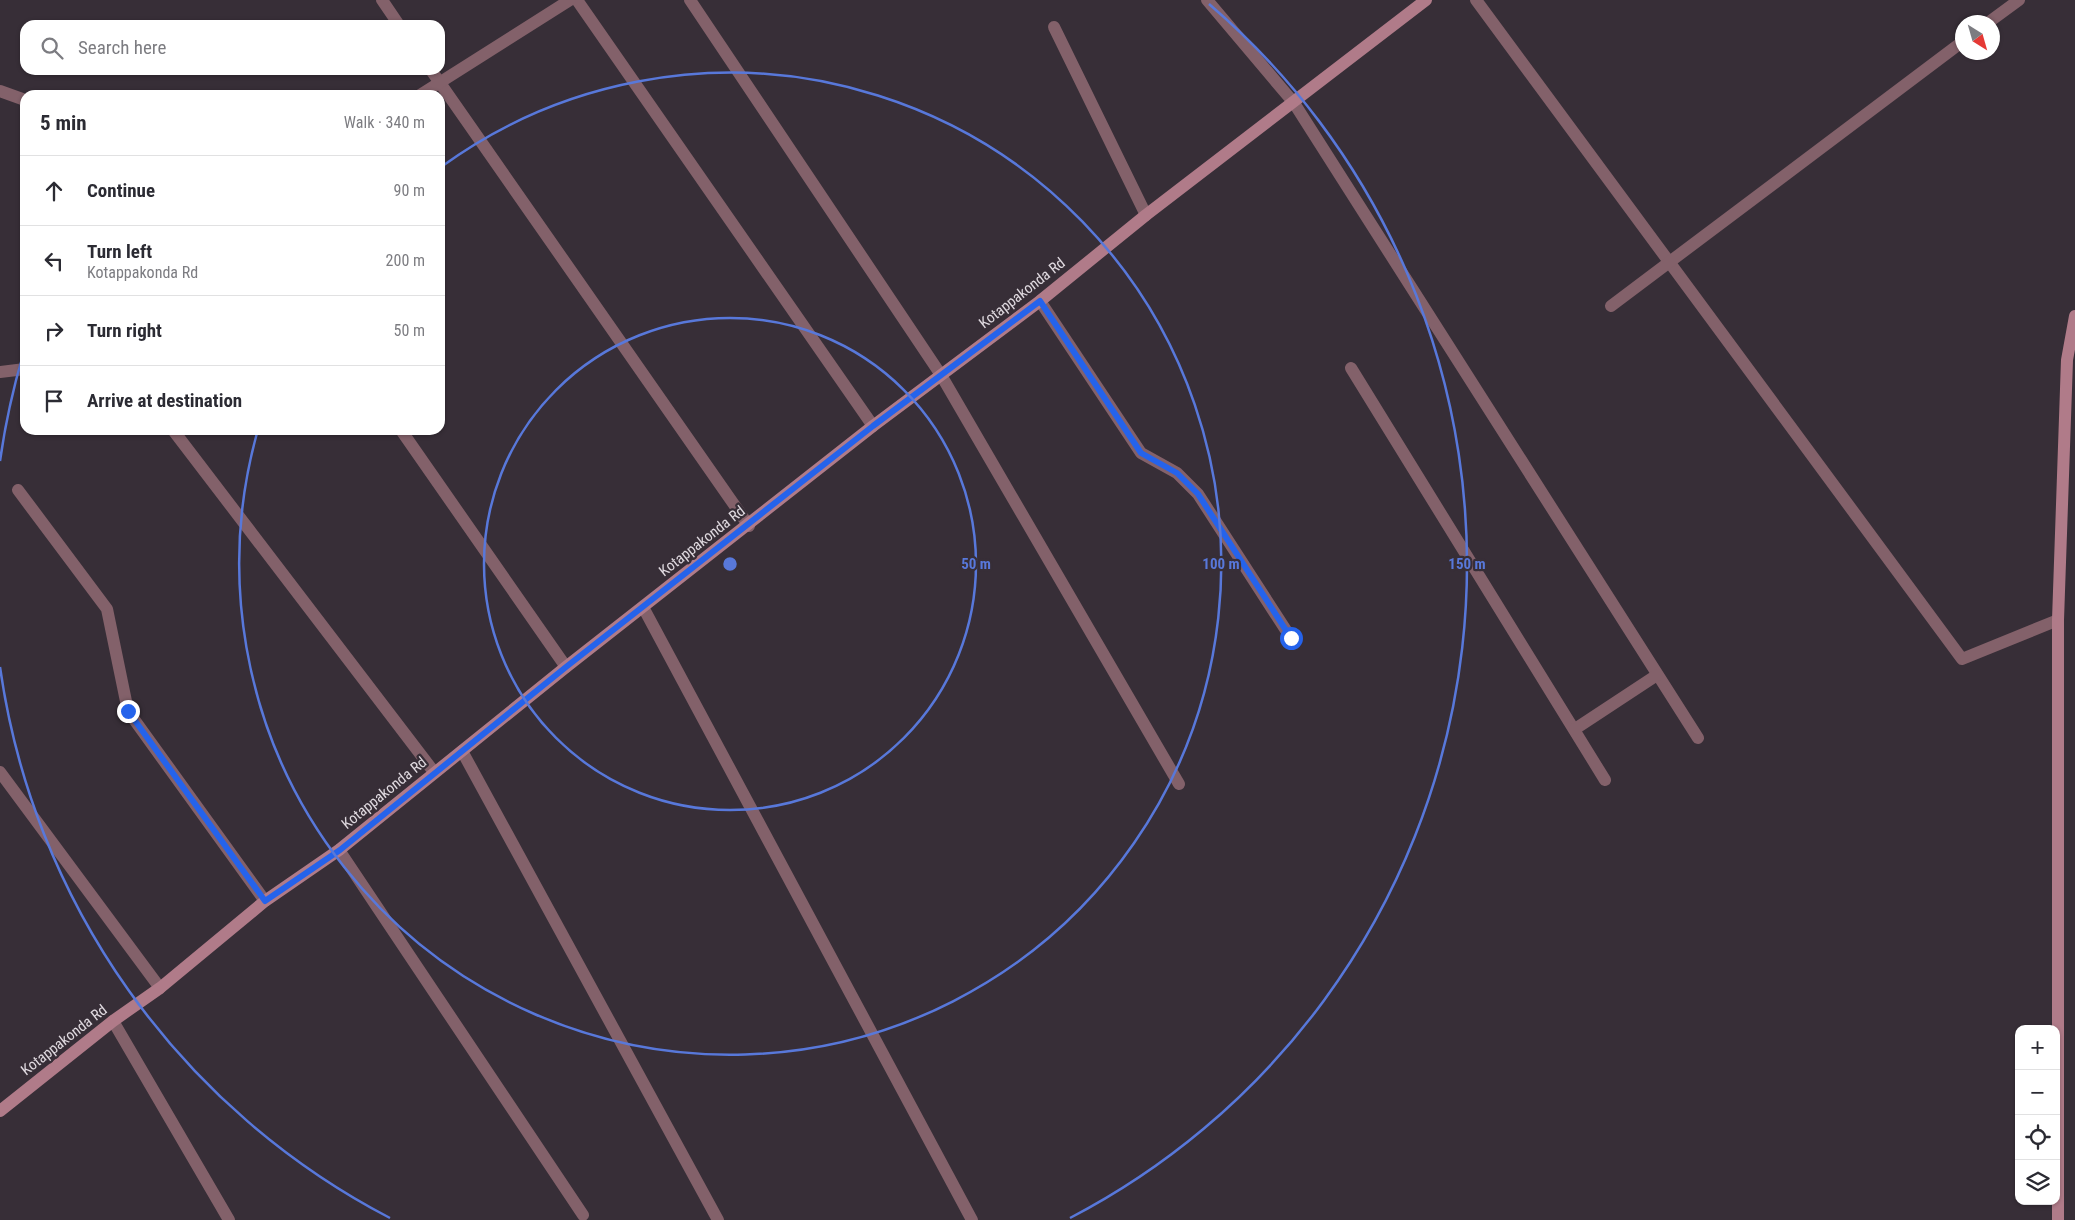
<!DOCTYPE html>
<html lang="en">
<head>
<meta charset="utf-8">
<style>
  body { margin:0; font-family:"Roboto Condensed",sans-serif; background:#f2f2f3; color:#2b2b33 }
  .controls { position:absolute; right:15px; bottom:15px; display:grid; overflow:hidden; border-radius:10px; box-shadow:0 1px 4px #0004 }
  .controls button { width:45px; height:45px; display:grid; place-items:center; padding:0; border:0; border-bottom:1px solid #e1e1e2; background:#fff; color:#2b2b33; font:25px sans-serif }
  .compass { position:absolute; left:1955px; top:15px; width:45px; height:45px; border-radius:50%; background:#fff; box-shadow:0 1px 4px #0004; rotate:143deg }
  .stop { position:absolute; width:15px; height:15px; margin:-11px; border:4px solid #2563eb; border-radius:50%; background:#fff }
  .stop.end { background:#2563eb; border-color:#fff; box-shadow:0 1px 5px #0008 }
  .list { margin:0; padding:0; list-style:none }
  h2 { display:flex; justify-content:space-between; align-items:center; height:65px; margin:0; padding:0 20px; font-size:21px }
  h2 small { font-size:16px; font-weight:400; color:#7c7c81 }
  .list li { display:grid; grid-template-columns:32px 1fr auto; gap:15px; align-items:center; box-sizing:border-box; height:70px; padding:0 20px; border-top:1px solid #e1e1e2 }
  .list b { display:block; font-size:19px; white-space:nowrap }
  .list p { margin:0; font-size:16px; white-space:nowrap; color:#7c7c81 }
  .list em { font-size:16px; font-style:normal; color:#7c7c81 }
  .icon { flex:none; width:28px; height:28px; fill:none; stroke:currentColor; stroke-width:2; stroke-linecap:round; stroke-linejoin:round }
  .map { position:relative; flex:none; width:2075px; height:1220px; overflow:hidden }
  .search { position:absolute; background:#fff; box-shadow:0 1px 4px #0004; left:20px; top:20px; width:425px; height:55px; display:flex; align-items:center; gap:12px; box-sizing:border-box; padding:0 18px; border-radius:15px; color:#7c7c81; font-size:19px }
  .panel { position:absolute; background:#fff; box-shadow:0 1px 4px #0004; left:20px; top:90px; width:425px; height:345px; border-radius:15px }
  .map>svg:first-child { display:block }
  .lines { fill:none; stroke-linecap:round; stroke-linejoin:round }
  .lane { stroke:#83616a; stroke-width:12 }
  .street { stroke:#83616a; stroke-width:12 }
  .secondary { stroke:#b07b89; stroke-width:12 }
  .route { stroke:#2563eb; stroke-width:6 }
  .ring { fill:none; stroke:#5878da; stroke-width:2.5 }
  .labels { text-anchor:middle; stroke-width:4.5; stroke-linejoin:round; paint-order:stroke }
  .street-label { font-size:15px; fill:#e0dae0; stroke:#372e37 }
  .centre { fill:#5878da; stroke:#372e37; stroke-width:2.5 }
  .ring-label { font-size:15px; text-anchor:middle; font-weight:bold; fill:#5878da; stroke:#372e37; stroke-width:4.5; stroke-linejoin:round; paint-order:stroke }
</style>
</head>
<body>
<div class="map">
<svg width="2075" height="1220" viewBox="0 0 2075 1220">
  <rect width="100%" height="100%" fill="#372e37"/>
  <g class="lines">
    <path class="lane" d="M1054,27l92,188"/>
    <g class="street">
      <path d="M382,0l17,25"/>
      <path d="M577,0l296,426"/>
      <path d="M690,0l251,375 238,409"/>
      <path d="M1207,0l87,103 404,635"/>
      <path d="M1476,0l486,659 96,-39"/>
      <path d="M1989,22l30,-22"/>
      <path d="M431,70l318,456"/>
      <path d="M0,91l25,9"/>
      <path d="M420,95l150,-95"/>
      <path d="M1040,301l101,152 36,20 21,21 93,144"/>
      <path d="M1611,306l351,-264"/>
      <path d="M1351,368l254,412"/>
      <path d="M0,372l25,-3"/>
      <path d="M173,430l261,342"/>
      <path d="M401,430l165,237"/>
      <path d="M18,490l89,119 21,102 137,190"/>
      <path d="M643,607l329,613"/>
      <path d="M1575,729l82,-54"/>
      <path d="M462,751l256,469"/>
      <path d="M0,772l160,216"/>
      <path d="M339,850l244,365"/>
      <path d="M113,1021l116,199"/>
    </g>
    <g class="secondary">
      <path d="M0,1111l113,-90 47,-33 105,-87 74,-51 227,-183 307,-241 167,-125 106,-86 280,-215"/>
      <path d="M2058,1220v-600l9,-260 8,-44"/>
    </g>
  </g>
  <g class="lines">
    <path class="route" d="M128,711l137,190 75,-51 226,-183 307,-241 167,-125 101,152 36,20 21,21 93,144"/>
  </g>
  <g class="ring">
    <circle cx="730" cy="564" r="246"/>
    <path d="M441 167A491 491 0 1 1 257 433"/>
    <path d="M390 1218A737 737 0 0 1 0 667M0 461A737 737 0 0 1 23 355M1209 4A737 737 0 0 1 1070 1218"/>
  </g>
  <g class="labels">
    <g class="street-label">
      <text transform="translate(1022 293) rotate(-38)" y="5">Kotappakonda Rd</text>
      <text transform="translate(702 541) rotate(-38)" y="5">Kotappakonda Rd</text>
      <text transform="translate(384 793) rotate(-39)" y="5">Kotappakonda Rd</text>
      <text transform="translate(64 1040) rotate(-38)" y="5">Kotappakonda Rd</text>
    </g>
  </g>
  <circle cx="730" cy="564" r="8" class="centre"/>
  <g class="ring-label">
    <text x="976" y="569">50 m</text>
    <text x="1221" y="569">100 m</text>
    <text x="1467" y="569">150 m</text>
  </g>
</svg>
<div class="controls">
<button>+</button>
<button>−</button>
<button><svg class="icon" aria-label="locate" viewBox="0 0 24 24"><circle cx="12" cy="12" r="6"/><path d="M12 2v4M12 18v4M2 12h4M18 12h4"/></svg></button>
<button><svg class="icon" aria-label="layers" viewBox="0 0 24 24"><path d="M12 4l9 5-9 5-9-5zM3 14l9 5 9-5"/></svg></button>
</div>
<svg class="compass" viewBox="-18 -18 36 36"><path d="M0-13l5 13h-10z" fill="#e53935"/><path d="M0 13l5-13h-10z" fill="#7c7c81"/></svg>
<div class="stop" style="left:1291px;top:638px"></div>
<div class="stop end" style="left:128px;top:711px"></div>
<div class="search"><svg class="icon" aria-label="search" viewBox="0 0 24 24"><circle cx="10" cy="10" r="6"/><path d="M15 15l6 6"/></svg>Search here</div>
<section class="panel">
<h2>5 min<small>Walk · 340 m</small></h2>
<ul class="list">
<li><svg class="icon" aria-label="ahead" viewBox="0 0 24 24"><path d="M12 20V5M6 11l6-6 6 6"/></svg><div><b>Continue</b></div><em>90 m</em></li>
<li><svg class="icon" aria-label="left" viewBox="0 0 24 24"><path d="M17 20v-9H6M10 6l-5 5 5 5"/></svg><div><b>Turn left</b><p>Kotappakonda Rd</p></div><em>200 m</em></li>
<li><svg class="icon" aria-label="right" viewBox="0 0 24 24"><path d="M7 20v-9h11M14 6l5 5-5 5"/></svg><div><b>Turn right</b></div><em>50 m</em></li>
<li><svg class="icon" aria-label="arrive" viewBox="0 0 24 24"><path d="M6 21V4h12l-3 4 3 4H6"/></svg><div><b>Arrive at destination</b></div></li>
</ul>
</section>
</div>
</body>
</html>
